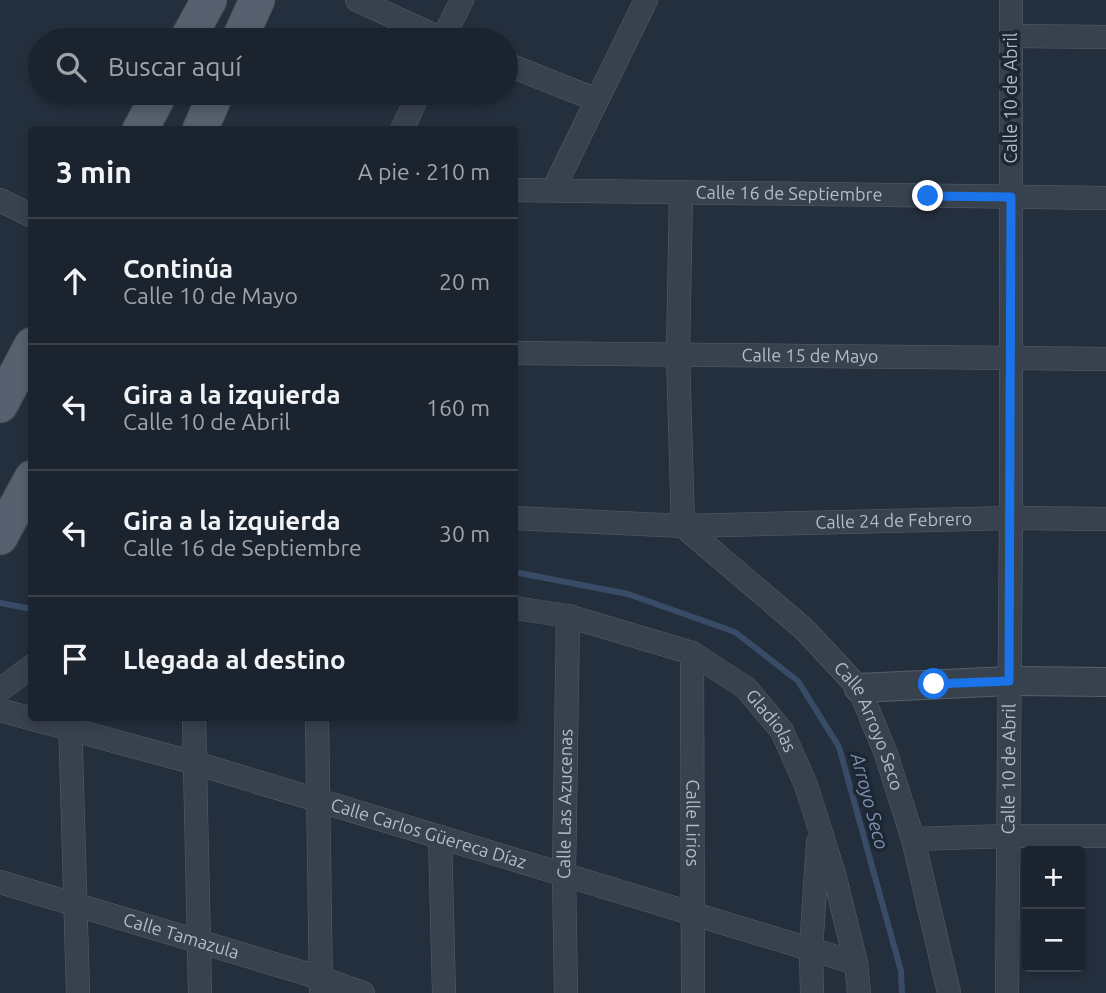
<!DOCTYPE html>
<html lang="es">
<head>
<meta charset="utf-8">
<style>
  body { margin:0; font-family:Ubuntu,sans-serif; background:#242b36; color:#f1f3f6 }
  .controls { position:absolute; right:21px; bottom:21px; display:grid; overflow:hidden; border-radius:7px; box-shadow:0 4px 10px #0003 }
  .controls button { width:63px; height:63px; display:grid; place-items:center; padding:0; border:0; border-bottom:2px solid #39404a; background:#1b232e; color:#f1f3f6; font:35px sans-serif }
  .stop { position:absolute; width:21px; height:21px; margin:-16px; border:5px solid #1a73e8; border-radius:50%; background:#fff }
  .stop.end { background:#1a73e8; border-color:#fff; box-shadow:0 2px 7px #0008 }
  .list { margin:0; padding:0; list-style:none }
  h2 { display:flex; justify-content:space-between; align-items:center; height:91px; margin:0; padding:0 28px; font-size:30px }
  h2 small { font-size:23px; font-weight:400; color:#a0a4aa }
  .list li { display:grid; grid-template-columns:46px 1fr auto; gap:21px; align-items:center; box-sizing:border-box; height:126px; padding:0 28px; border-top:2px solid #39404a }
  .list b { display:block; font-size:26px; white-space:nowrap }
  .list p { margin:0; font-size:23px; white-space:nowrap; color:#a0a4aa }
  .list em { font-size:23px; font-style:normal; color:#a0a4aa }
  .icon { flex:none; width:38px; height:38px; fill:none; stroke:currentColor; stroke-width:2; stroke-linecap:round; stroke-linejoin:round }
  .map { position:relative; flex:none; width:1106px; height:993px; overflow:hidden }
  .search { position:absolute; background:#1b232e; box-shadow:0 4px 10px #0003; left:28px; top:28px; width:490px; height:77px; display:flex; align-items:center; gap:18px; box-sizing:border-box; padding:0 24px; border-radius:38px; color:#a0a4aa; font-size:26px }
  .panel { position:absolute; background:#1b232e; box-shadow:0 4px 10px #0003; left:28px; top:126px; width:490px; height:595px; border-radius:7px }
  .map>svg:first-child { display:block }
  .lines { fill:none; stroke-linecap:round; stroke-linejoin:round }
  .stream { stroke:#394c67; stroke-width:6 }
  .minor-casing { stroke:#565f6c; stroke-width:24 }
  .tertiary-casing { stroke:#565f6c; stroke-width:30 }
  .primary-casing { stroke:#414a57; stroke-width:37 }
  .minor { stroke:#38414e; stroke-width:23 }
  .tertiary { stroke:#38414e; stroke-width:28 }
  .primary { stroke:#56606e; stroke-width:35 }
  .route { stroke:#1a73e8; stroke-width:9 }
  .labels { text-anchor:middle; stroke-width:7; stroke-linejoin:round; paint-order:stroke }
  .street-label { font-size:18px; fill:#b4bcc9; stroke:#1d2633 }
  .water-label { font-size:19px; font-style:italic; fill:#7c92b1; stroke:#1d2633 }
</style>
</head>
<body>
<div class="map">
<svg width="1106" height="993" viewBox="0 0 1106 993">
  <rect width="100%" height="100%" fill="#242f3e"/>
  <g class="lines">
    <g class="stream">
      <path d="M514,572l114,22 107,38 63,49 41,66 62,224 1,22"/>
      <path d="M0,603l32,6"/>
    </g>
    <defs>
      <g id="minor">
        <path d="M357,0l87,40"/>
        <path d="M1011,36l95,1"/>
        <path d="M442,40l20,-40"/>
        <path d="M506,64l91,36"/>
        <path d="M402,130l17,-37"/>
        <path id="s1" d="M514,190l592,8"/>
        <path d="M553,190l93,-190"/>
        <path d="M681,192l-3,162 5,172"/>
        <path d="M0,200l32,16"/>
        <path id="s2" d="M514,353l592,6"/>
        <path id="s3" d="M514,518l169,8 328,-8 95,1"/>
        <path id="s4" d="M683,526l121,103 55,59 27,66 27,85 36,154"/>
        <path id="s5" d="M514,608l54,8 124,37 54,35 36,43 24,54 28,89 22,89 3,30"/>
        <path id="s6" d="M692,653l1,340"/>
        <path d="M0,690l32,-24"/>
        <path id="s7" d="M0,710l195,53 661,200"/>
        <path d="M70,718l8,275"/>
        <path d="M194,718l6,275"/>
        <path d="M317,718l4,273"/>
        <path d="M440,837l4,156"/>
        <path d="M913,839l95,-3h98"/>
        <path id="s8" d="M0,882l321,96 42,15"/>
        <path id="s9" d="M566,993l-2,-118 4,-259"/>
        <path d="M812,993l-1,-44 7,-107"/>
        <path id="s10" d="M1007,993l4,-475v-518"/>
      </g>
      <path id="tertiary" d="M859,688l150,-7 97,1"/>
      <g id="primary">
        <path d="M187,40l22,-40"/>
        <path d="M239,40l18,-40"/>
        <path d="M140,130l20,-37"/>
        <path d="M200,130l16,-37"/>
        <path d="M0,405l32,-60"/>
        <path d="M0,537l32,-59"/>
      </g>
    </defs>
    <use href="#minor" class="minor-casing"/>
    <use href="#tertiary" class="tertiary-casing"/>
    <use href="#primary" class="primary-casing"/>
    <use href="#minor" class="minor"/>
    <use href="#tertiary" class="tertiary"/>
    <use href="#primary" class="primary"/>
  </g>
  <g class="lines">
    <path class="route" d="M928,196l83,1 -2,484 -75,3"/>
  </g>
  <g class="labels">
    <g class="street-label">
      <text transform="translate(1011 98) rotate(-90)" y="6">Calle 10 de Abril</text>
      <text dy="6" stroke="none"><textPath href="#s1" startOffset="275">Calle 16 de Septiembre</textPath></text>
      <text dy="6" stroke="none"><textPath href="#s2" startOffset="296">Calle 15 de Mayo</textPath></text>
      <text dy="6" stroke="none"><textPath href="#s3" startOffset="380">Calle 24 de Febrero</textPath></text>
      <text dy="6" stroke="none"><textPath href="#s5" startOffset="290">Gladiolas</textPath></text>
      <text dy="6" stroke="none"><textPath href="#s4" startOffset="278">Calle Arroyo Seco</textPath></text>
      <text dy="6" stroke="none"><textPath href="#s10" startOffset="224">Calle 10 de Abril</textPath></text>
      <text dy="6" stroke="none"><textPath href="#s9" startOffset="189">Calle Las Azucenas</textPath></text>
      <text dy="6" stroke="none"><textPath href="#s6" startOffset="170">Calle Lirios</textPath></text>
      <text dy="6" stroke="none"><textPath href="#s7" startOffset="446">Calle Carlos Güereca Díaz</textPath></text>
      <text dy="6" stroke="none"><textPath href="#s8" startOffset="189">Calle Tamazula</textPath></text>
    </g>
    <g class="water-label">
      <text transform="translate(870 801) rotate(75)" y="7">Arroyo Seco</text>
    </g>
  </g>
</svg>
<div class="controls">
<button>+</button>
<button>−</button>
</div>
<div class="stop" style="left:934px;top:684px"></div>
<div class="stop end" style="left:928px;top:196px"></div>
<div class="search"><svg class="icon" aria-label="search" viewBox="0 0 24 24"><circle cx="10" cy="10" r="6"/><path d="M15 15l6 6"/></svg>Buscar aquí</div>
<section class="panel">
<h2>3 min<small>A pie · 210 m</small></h2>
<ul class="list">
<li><svg class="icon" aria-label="ahead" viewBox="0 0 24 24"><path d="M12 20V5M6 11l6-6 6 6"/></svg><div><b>Continúa</b><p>Calle 10 de Mayo</p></div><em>20 m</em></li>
<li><svg class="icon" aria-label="left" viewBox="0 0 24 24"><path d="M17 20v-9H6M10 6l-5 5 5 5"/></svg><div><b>Gira a la izquierda</b><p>Calle 10 de Abril</p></div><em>160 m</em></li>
<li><svg class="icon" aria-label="left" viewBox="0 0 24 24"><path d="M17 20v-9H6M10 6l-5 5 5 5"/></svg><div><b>Gira a la izquierda</b><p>Calle 16 de Septiembre</p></div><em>30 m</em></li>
<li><svg class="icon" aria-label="arrive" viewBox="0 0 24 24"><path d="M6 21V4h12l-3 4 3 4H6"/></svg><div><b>Llegada al destino</b></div></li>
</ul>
</section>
</div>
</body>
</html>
